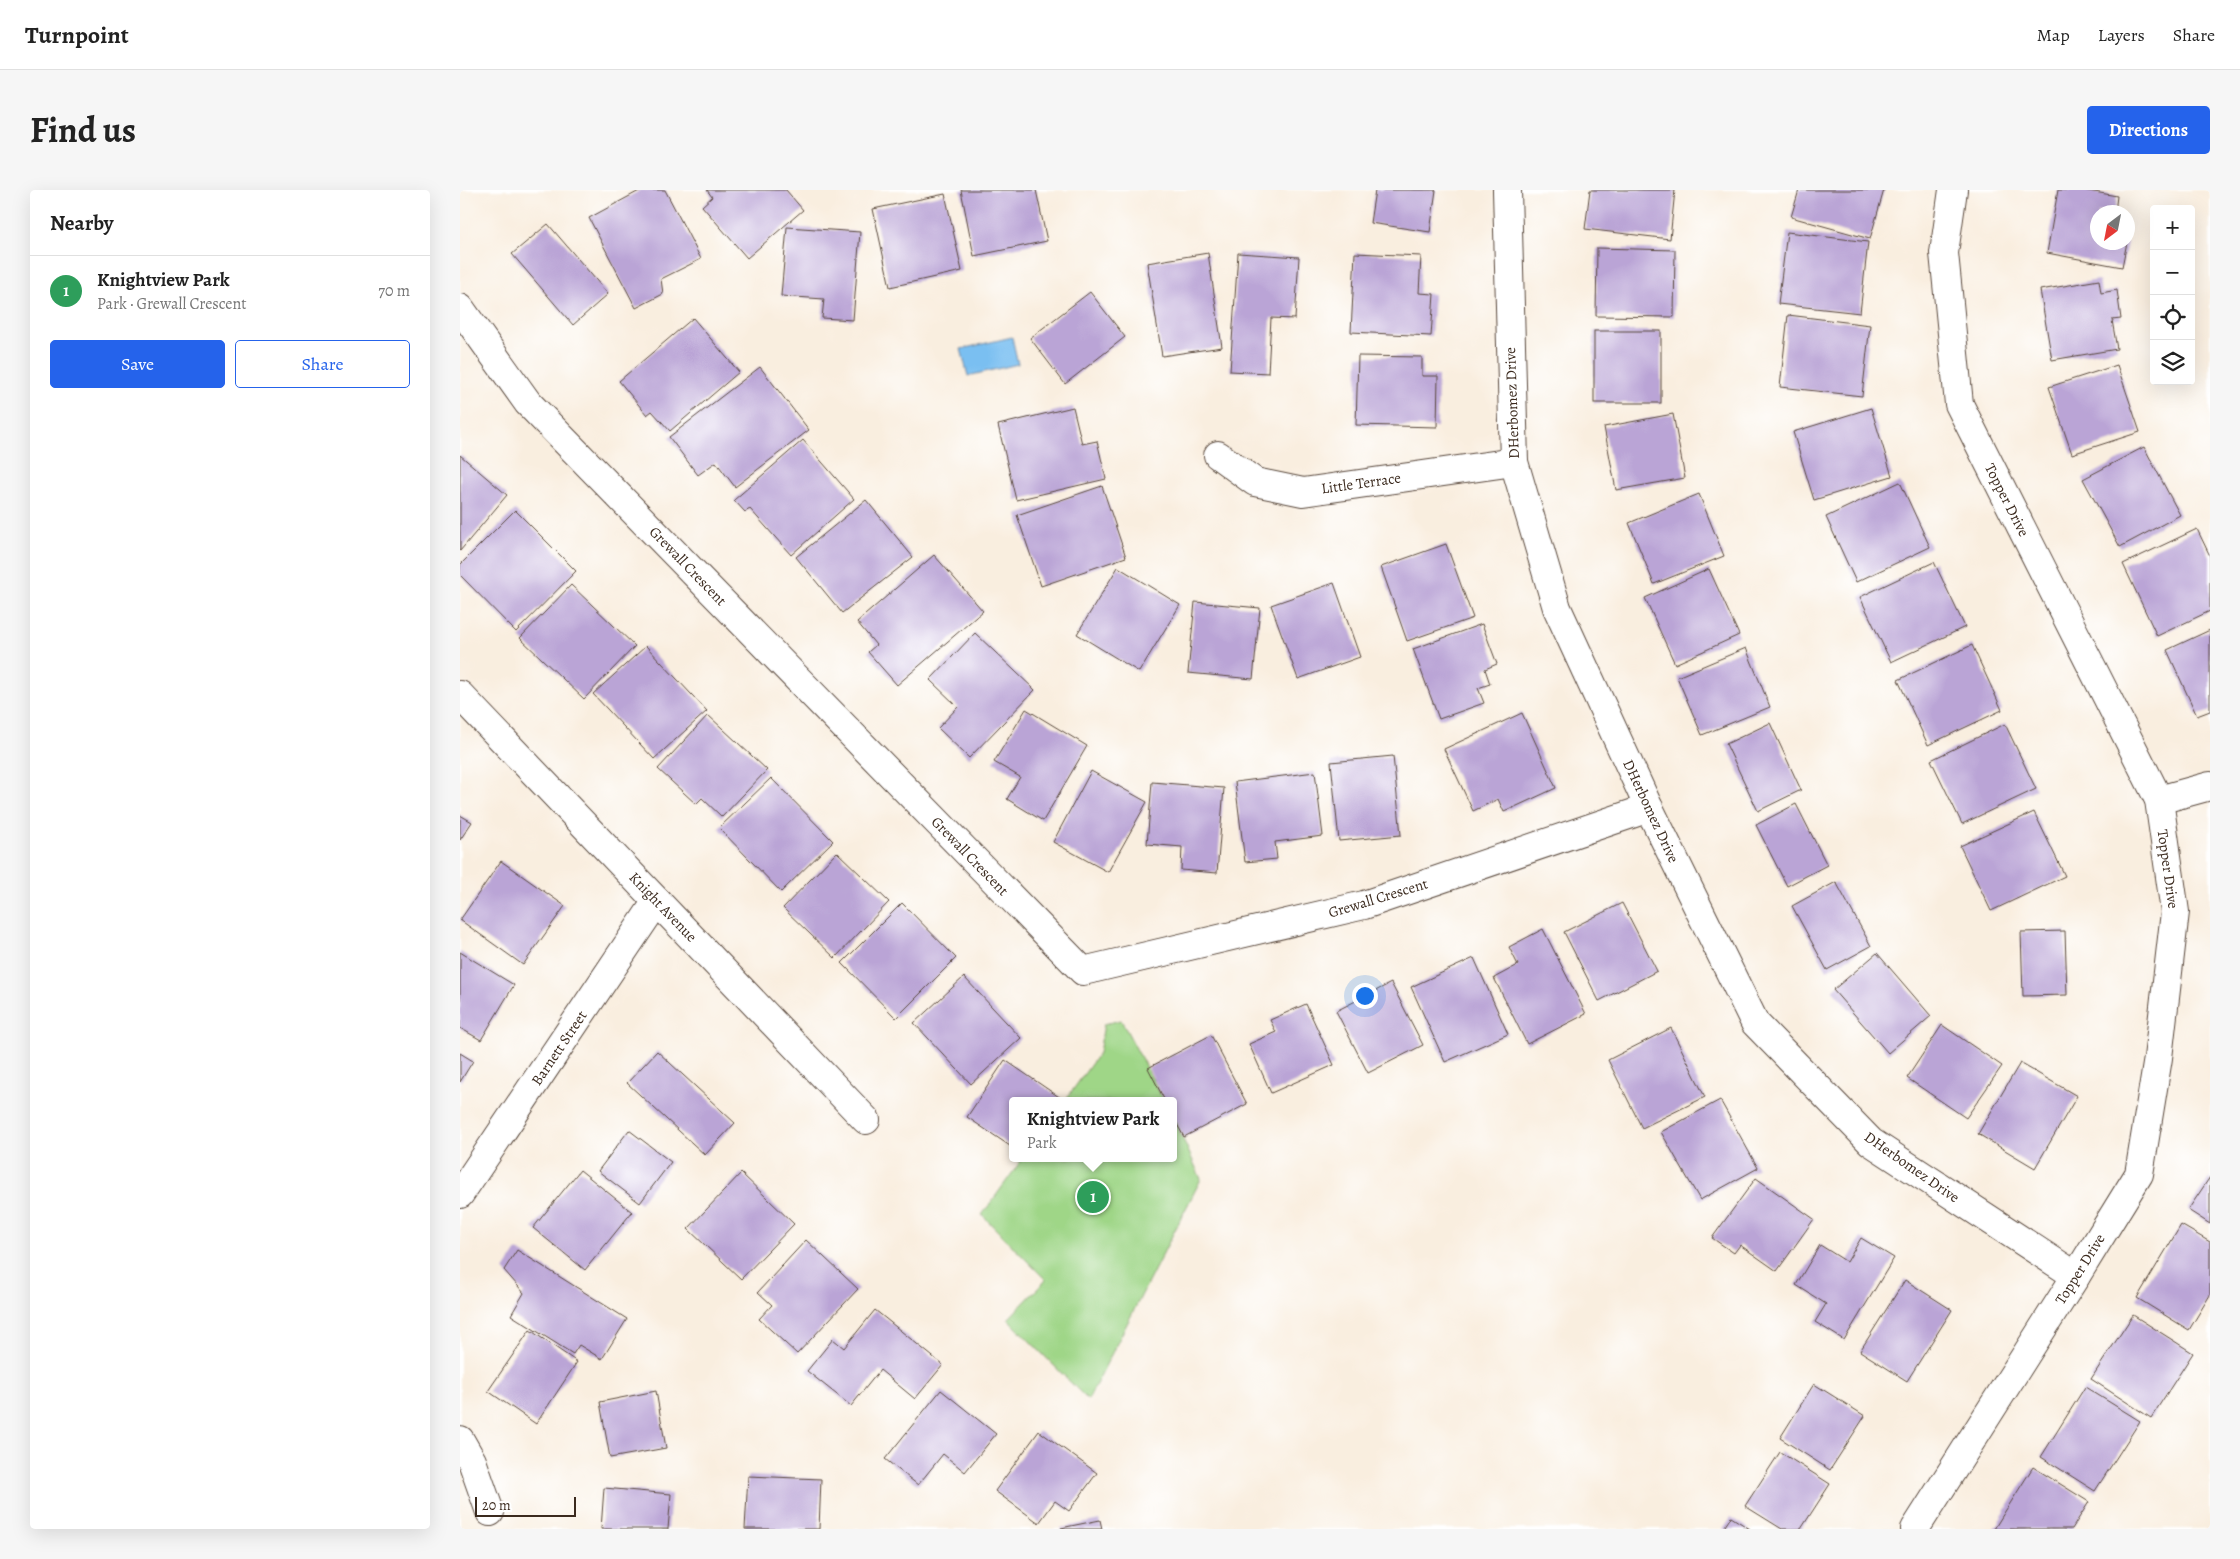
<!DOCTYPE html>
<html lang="en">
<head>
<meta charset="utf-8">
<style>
  body { margin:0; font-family:Alegreya,serif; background:#f6f6f6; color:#222 }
  .controls { position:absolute; right:15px; top:15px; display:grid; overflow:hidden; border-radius:5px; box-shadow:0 5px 20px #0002 }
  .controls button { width:45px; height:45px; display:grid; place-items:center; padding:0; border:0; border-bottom:1px solid #e0e0e0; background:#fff; color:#222; font:25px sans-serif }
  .compass { position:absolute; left:1630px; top:15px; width:45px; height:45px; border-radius:50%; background:#fff; box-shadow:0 5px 20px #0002; rotate:212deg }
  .scale { position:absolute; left:15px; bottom:12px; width:101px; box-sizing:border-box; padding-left:5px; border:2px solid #3b2a1e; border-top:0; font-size:14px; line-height:18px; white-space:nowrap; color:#3b2a1e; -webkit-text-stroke:4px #fff; paint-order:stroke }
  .you { position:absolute; left:904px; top:805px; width:18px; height:18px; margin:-12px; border:4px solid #fff; border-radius:50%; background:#1a73e8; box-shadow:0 0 0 8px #1a73e833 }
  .badge { display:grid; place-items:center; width:32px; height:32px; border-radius:50%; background:#2563eb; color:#fff; font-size:16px; font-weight:700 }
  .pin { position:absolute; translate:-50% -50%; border:2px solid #fff; box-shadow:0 1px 5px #0006 }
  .popup { position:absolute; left:549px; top:907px; width:168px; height:65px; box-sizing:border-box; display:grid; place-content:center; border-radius:5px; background:#fff; filter:drop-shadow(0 1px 4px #0005); font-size:16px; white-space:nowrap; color:#767676 }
  .popup b { font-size:19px; color:#222 }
  .popup::after { content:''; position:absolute; left:50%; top:100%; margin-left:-10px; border:10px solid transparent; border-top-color:#fff }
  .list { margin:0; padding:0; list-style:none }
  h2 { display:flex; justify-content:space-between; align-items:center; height:65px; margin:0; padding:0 20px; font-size:21px }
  h2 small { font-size:16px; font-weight:400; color:#767676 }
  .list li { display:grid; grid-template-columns:32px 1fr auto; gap:15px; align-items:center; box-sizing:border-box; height:70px; padding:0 20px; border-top:1px solid #e0e0e0 }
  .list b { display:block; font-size:19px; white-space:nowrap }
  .list p { margin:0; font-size:16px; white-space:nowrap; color:#767676 }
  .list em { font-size:16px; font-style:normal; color:#767676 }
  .actions { display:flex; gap:10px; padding:15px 20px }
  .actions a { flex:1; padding:11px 0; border:1px solid #2563eb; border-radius:5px; text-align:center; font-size:18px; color:#2563eb }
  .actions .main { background:#2563eb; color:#fff }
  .icon { flex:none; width:28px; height:28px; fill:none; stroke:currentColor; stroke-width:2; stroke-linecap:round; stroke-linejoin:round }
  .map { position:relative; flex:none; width:1750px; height:1339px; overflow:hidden; border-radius:5px }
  header { display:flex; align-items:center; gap:30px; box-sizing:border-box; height:70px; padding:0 25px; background:#fff; border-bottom:1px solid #e0e0e0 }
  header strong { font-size:24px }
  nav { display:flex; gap:28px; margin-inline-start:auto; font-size:18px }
  .intro { display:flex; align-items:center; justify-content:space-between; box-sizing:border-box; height:120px; padding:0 30px }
  h1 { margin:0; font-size:35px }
  .button { padding:12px 22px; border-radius:5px; background:#2563eb; color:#fff; font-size:18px; font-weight:700 }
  main { display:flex; gap:30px; padding:0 30px }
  aside { flex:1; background:#fff; border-radius:5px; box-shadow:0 5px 20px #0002 }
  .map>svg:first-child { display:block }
  .green { fill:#9fd687; stroke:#6d8052 }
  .water { fill:#7abff1; stroke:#5a7488 }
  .building { fill:#baa4d6 }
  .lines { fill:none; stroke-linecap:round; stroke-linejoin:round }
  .street-casing { stroke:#58473b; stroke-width:30 }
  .street { stroke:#fff; stroke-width:28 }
  .labels { text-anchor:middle; stroke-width:4.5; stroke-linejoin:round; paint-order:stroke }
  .street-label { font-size:15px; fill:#3b2a1e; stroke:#fff }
</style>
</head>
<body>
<header>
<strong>Turnpoint</strong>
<nav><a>Map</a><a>Layers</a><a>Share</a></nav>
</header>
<div class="intro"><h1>Find us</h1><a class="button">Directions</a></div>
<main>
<aside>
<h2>Nearby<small></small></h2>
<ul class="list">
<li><span class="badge" style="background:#2e9e5b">1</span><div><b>Knightview Park</b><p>Park · Grewall Crescent</p></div><em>70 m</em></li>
</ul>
<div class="actions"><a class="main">Save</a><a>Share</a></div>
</aside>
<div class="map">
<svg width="1750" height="1339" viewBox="0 0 1750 1339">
  <rect width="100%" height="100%" fill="#fff"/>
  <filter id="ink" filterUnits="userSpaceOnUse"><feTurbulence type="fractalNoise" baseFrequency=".02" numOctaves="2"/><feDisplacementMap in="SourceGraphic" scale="10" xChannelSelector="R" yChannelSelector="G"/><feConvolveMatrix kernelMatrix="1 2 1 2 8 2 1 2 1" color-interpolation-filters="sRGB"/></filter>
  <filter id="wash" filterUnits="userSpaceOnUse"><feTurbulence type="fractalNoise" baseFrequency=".0096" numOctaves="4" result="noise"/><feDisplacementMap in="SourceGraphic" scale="20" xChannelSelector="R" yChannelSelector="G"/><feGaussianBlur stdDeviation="1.12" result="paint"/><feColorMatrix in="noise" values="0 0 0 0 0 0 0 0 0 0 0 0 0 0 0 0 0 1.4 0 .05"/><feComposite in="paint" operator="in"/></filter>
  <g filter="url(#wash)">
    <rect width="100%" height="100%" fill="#f9eedf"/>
    <g class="green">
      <path d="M661,830l43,81h-99l34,-48 5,-29z"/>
      <path d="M713,927l28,62 -113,221 -80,-81 38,-39 -64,-65 41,-57h150z"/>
    </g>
    <path class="water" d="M552,147l6,27 -50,12 -7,-27z"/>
    <g id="blocks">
      <g class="building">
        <path d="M181,0h24l36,69 -40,20 2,15 -27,14 -47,-90z"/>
        <path d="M247,0h79l17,20 -56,48 -45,-52 10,-9z"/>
        <path d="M501,0h75l11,51 -73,15z"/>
        <path d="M915,0h61l-6,42 -60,-9z"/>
        <path d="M1130,0h85l-5,49 -85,-10z"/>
        <path d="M1339,0h85l-14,49 -79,-22z"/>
        <path d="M1598,0h25l34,6 -2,16h-17v30h29l-5,25 -75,-14z"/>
        <path d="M485,4l17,77 -72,16 -17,-78z"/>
        <path d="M88,34l60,70 -35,31 -61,-71z"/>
        <path d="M327,37l73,5 -7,88 -31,-2 2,-19 -43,-3z"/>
        <path d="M1327,42l81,10 -8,71 -82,-9z"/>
        <path d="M1137,58l78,2 -1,67 -78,-1z"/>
        <path d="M748,63l14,94 -60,9 -15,-93z"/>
        <path d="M778,63l61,4 -4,62 -24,-1 -3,55 -38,-2z"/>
        <path d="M895,63l66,3 -2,37 15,1 -3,42 -80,-4z"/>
        <path d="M1639,90l2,13 16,-3 4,29 -9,1 5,29 -65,11 -12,-70z"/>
        <path d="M630,102l35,45 -60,47 -35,-46z"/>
        <path d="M1328,125l82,10 -8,71 -82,-9z"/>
        <path d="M233,128l46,54 -69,59 -18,-20 -5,4 -28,-34z"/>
        <rect x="1134" y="141" width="67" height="72"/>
        <path d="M898,166l64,1v19h16l-1,51 -81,-2z"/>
        <path d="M1657,175l23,67 -68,22 -23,-67z"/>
        <path d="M300,177l49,63 -74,57 -19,-25 -18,13 -29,-38z"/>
        <path d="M613,217l9,37 15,-3 9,38 -90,21 -18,-75z"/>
        <path d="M1411,218l21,68 -78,24 -21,-68z"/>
        <path d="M1213,224l12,64 -69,12 -12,-63z"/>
        <path d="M343,250l51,59 -63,56 -41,-46 -5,3 -11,-12z"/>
        <path d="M1684,257l36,68 -60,32 -37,-68z"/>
        <path d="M0,265l47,40 -47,56z"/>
        <path d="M1440,292l30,65 -74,35 -30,-65z"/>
        <path d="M642,296l24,71 -85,29 -24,-71z"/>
        <path d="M1239,304l25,62 -70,28 -25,-61z"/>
        <path d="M406,310l47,57 -71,56 -46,-56z"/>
        <path d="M55,320l61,61 -60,61 -56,-57v-10z"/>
        <path d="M1737,339l13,27v55l-53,25 -34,-72z"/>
        <path d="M986,354l27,74 -66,23 -26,-74z"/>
        <path d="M474,365l49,56 -86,74 -29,-33 8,-7 -19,-23z"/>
        <path d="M1474,372l31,65 -74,35 -31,-65z"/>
        <path d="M658,377l62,38 -41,67 -62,-38z"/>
        <path d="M1249,379l30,66 -64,29 -30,-66z"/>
        <path d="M874,393l26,74 -62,22 -27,-74z"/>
        <path d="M111,395l64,61 -51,53 -64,-61z"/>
        <path d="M735,412l65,6 -7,71 -65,-6z"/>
        <path d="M1022,434l15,40 -12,5 5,15 -12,4 6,15 -45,16 -26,-70z"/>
        <path d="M1750,440v81l-13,5 -30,-66z"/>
        <path d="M515,443l60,57 -66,68 -31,-30 20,-21 -28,-27z"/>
        <path d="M1512,455l30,65 -74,35 -30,-65z"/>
        <path d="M186,456l61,65 -53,48 -61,-65z"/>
        <path d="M1286,458l24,59 -68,28 -25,-58z"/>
        <path d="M566,519l61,37 -44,75 -36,-22 13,-22 -26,-15z"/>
        <path d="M1062,523l34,75 -52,24 -6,-13 -25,12 -29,-62z"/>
        <path d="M248,525l59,55 -45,47 -20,-19 -6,6 -38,-35z"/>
        <path d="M1310,533l31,67 -43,21 -32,-67z"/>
        <path d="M1545,534l31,65 -74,35 -31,-64z"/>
        <path d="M933,566l8,79 -62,6 -8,-79z"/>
        <path d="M631,581l56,31 -39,70 -55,-30z"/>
        <path d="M855,582l8,64 -48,6 2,17 -32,3 -10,-80z"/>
        <path d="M311,588l62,63 -52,51 -62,-64z"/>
        <path d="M692,592l72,6 -7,85 -36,-3 1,-23 -35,-3z"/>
        <path d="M1336,614l31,61 -40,21 -31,-61z"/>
        <path d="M1574,622l31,64 -74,35 -31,-65z"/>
        <path d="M0,625l12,7 -12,18z"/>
        <path d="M377,662l52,50 -54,56 -52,-50z"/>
        <path d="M41,671l64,45 -42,59 -63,-45z"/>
        <path d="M1376,692l35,64 -44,24 -35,-64z"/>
        <path d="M442,713l54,55 -60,60 -54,-55z"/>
        <path d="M1162,713l35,68 -58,30 -35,-69z"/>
        <path d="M1083,739l43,85 -59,30 -33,-66 24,-13 -9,-18z"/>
        <path d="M1605,741l2,64 -44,1 -2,-64z"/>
        <path d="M0,762l54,33 -33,55 -21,-12z"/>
        <path d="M1417,763l54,63 -43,37 -55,-63z"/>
        <path d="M1014,768l34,76 -63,28 -34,-75z"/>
        <path d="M504,787l57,61 -50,46 -57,-61z"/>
        <path d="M931,793l32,62 -55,28 -32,-62z"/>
        <path d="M846,814l28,61 -63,28 -22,-49 27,-12 -6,-12z"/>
        <path d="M1482,835l60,41 -36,52 -59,-40z"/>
        <path d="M1211,838l34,69 -63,31 -34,-68z"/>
        <path d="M751,845l36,69 -63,33 -11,-20v-16h-8l-17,-33z"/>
        <path d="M197,861l78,72 -30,32 -78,-72z"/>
        <path d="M0,863l13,8 -13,21z"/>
        <path d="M545,870l60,41h-52v47l-46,-31z"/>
        <path d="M1560,873l57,33 -42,72 -57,-34z"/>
        <path d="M1260,910l38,68 -58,32 -39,-68z"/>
        <path d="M169,940l42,32 -31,41 -42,-32z"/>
        <path d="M120,980l52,42 -47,58 -52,-42z"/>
        <path d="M281,983l53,51 -53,55 -53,-50z"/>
        <path d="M1750,987v47l-22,-14z"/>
        <path d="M1296,988l58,41 -37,52 -37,-26 -6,8 -22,-15z"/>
        <path d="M1721,1035l29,17v53l-21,35 -52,-32z"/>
        <path d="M1401,1048l33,20 -50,82 -29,-18 11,-18 -30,-19 24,-40 27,17z"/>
        <path d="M346,1050l52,49 -61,65 -38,-35 13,-14 -14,-13z"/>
        <path d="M57,1060l110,69 -25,40 -23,-14 -6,9 -62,-39 13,-22 -20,-23z"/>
        <path d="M1445,1090l47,30 -45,71 -47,-30z"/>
        <path d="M415,1120l68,55 -28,34 -35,-29 -29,36 -44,-35 26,-32 11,9z"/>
        <path d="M1673,1125l60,38 -42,65 -60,-39z"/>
        <path d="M70,1140l47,32 -41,62 -48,-33z"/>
        <path d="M1354,1194l51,32 -35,54 -50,-32z"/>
        <path d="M1625,1197l55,34 -45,70 -54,-34z"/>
        <path d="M481,1200l55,44 -31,38 -22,-18 -25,31 -33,-26z"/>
        <path d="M196,1201l10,57 -56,10 -10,-56z"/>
        <path d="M579,1241l58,42 -28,38 -14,-10 -16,22 -44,-32z"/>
        <path d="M1320,1262l50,32 -29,45h-19l-37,-23z"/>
        <path d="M1573,1277l56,35 -17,27h-78z"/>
        <path d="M288,1286l73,3 -2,50h-74z"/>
        <path d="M144,1298l67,6 -3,35h-67z"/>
        <path d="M1271,1327l19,12h-27z"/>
        <path d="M640,1330l2,9h-41v-1z"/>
      </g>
    </g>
  </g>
  <g filter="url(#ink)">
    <use href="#blocks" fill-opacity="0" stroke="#58473b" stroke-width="1"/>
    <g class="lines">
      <defs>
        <g id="street">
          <path d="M1047,0l7,272 43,146 92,200 106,215 116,119 205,134"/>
          <path d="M0,118l68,95 555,568 281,-66 285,-97"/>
          <path d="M758,265l37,27 48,10 211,-30"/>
          <path d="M0,505l406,425"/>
          <path d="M1699,610l51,-14"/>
          <path d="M0,1004l197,-293"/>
          <path d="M0,1250l12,21 18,51"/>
          <path d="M1455,1339l161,-253 63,-102 19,-116 17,-146 -16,-112 -200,-396 -15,-151 9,-63"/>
        </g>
      </defs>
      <use href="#street" class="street-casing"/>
      <use href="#street" class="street"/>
    </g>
  </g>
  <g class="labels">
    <g class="street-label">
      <text transform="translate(1052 213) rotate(-92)" y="5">DHerbomez Drive</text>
      <text transform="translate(901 293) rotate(-8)" y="5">Little Terrace</text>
      <text transform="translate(1547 310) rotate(63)" y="5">Topper Drive</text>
      <text transform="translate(228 376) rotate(46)" y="5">Grewall Crescent</text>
      <text transform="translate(1191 621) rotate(65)" y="5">DHerbomez Drive</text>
      <text transform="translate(510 666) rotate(46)" y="5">Grewall Crescent</text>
      <text transform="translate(1708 679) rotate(82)" y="5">Topper Drive</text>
      <text transform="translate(918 708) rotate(-17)" y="5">Grewall Crescent</text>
      <text transform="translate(203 717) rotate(46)" y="5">Knight Avenue</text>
      <text transform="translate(99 858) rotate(-56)" y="5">Barnett Street</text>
      <text transform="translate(1452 977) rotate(35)" y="5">DHerbomez Drive</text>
      <text transform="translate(1620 1079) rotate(-58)" y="5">Topper Drive</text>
    </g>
  </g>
</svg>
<div class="controls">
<button>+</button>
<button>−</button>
<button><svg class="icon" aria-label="locate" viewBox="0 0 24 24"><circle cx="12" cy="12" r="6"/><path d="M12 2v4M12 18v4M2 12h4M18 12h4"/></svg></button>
<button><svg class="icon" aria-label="layers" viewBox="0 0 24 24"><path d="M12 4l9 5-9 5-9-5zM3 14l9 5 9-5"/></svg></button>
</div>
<svg class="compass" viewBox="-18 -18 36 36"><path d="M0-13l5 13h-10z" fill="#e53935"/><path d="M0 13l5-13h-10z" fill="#767676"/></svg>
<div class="scale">20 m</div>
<div class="you"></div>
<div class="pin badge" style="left:633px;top:1007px;background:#2e9e5b">1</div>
<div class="popup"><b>Knightview Park</b>Park</div>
</div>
</main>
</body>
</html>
